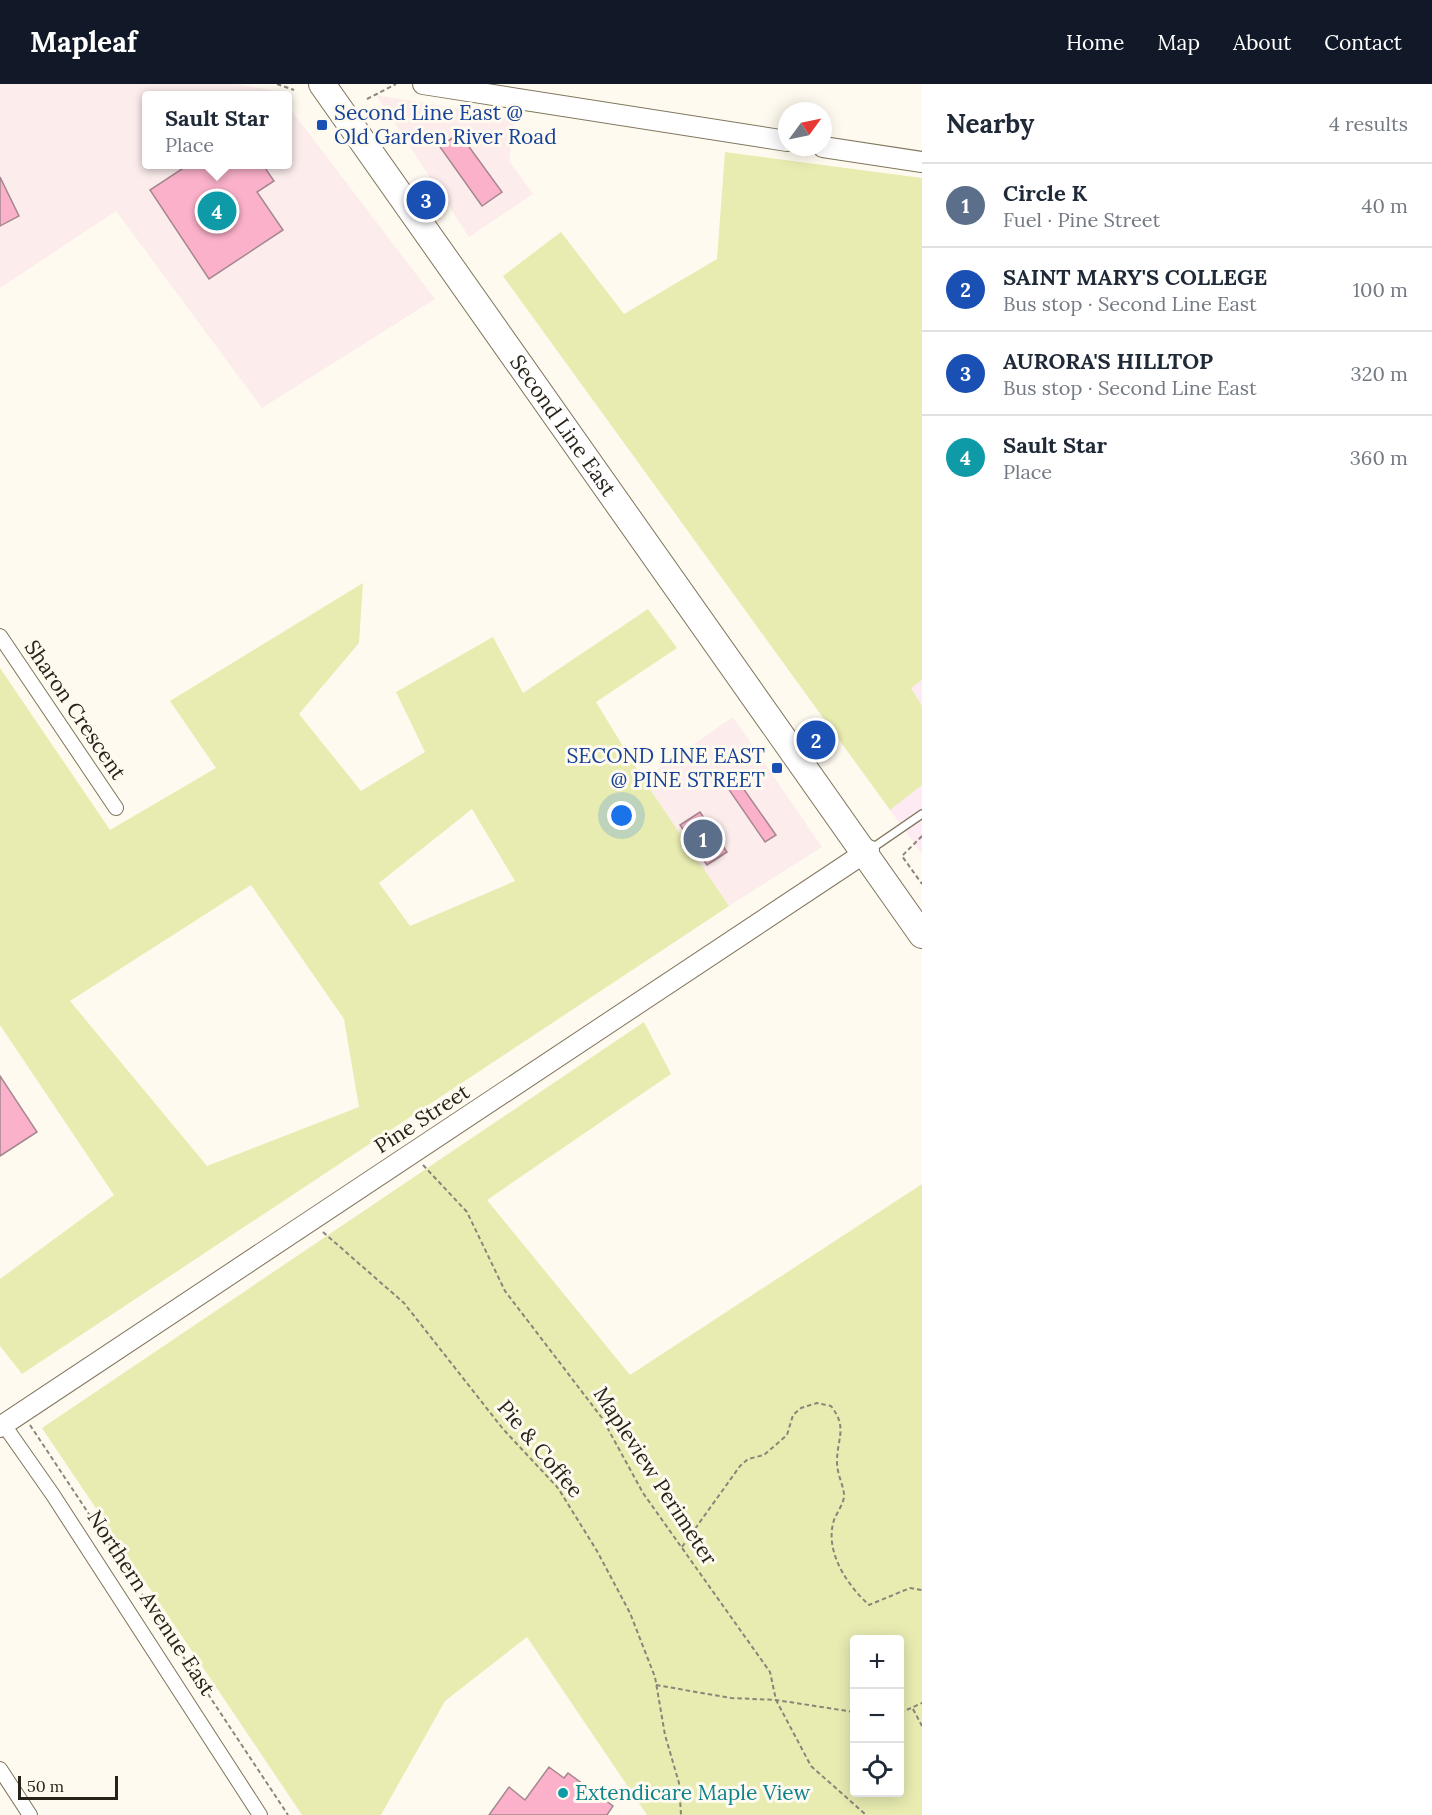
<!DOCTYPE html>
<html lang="en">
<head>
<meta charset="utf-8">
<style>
  body { margin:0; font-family:Lora,serif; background:#f6f6f7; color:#1f2937 }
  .controls { position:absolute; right:18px; bottom:18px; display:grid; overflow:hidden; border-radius:6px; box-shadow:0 3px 15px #0003 }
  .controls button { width:54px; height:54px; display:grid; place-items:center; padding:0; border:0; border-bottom:2px solid #e0e1e3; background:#fff; color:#1f2937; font:30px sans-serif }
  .compass { position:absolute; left:778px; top:18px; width:54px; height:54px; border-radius:50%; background:#fff; box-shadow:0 3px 15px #0003; rotate:57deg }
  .scale { position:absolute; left:18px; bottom:15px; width:100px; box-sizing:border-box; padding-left:6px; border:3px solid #282319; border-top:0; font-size:16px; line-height:21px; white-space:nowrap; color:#282319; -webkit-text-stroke:4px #fffaef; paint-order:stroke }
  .you { position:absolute; left:622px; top:732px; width:21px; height:21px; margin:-15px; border:4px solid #fff; border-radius:50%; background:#1a73e8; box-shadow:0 0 0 9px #1a73e833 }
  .badge { display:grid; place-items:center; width:39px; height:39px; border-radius:50%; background:#111827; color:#fff; font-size:20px; font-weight:700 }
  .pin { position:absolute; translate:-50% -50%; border:3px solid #fff; box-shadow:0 2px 6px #0006 }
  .popup { position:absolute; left:142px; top:7px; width:150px; height:78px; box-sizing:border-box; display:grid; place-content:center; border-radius:6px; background:#fff; filter:drop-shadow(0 2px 4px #0005); font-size:20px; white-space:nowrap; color:#747a83 }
  .popup b { font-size:22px; color:#1f2937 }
  .popup::after { content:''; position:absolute; left:50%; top:100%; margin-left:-12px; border:12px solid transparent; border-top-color:#fff }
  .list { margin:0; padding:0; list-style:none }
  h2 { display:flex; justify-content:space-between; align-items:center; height:78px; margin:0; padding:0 24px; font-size:26px }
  h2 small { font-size:20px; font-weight:400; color:#747a83 }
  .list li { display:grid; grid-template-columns:39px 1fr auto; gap:18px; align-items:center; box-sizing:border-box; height:84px; padding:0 24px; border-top:2px solid #e0e1e3 }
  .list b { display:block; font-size:22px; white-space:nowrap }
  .list p { margin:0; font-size:20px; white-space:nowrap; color:#747a83 }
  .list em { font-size:20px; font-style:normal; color:#747a83 }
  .icon { flex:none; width:33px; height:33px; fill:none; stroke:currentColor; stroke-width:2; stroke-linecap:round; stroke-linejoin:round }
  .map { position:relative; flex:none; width:922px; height:1731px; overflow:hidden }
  header { display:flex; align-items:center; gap:36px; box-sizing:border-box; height:84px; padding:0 30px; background:#111827; color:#fff }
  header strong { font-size:28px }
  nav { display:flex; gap:33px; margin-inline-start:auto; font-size:21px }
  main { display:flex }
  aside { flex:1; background:#fff }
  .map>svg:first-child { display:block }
  .commercial { fill:#fcecec }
  .education { fill:#feeaf3 }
  .green { fill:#e8ecb1; fill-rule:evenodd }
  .building { fill:#fbb1ca; stroke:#a58790; stroke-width:1.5 }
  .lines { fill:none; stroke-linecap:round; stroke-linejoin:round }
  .lane-casing { stroke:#80755d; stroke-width:10 }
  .street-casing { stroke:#80755d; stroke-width:16 }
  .secondary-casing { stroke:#80755d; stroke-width:22 }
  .highway-casing { stroke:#80755d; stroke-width:28 }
  .path { stroke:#8a857a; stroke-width:2; stroke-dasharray:4.5 3; stroke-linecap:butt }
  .lane { stroke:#fff; stroke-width:7 }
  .street { stroke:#fff; stroke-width:14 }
  .secondary { stroke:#fff; stroke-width:20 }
  .highway { stroke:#fff; stroke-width:26 }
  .transit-dot { fill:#1a4fb4; stroke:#fffaef; stroke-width:2 }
  .culture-dot { fill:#0f9aa8; stroke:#fffaef; stroke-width:2 }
  .labels { text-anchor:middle; stroke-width:6; stroke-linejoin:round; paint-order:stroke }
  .transit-label { font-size:21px; fill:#164399; stroke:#fffaef; text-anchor:start }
  .street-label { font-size:21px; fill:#282319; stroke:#fffaef }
  .culture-label { font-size:21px; fill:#0d838f; stroke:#fffaef; text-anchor:start }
</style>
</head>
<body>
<header>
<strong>Mapleaf</strong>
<nav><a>Home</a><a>Map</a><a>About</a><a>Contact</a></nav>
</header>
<main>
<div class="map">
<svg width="922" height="1731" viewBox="0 0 922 1731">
  <rect width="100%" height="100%" fill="#fffaef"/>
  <g class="commercial">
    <path d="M0,0h235l41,7 3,4 -133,1v68h142v-58l147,193 -173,109 -146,-197 -116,77z"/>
    <path d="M376,11l139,23 -6,43 24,33 -64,43z"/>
    <path d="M733,633l89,130 -93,59 -86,-127z"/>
  </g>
  <g class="education">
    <path d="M922,596v26l-11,-18z"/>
    <path d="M922,701v69l-32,-44z"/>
  </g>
  <g class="green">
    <path d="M725,68l197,26v502l-11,8 11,18v79l-32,25 -387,-534 58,-44 63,82 93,-55z"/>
    <path d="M363,499l-4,60 -60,71 62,77 64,-39 -29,-60 97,-55 30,56 125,-84 29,39 -81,54 47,77 86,127 -707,468 -22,-28v-67l114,-84 -114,-170v-357l110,162 106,-62 -46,-67zM472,725l43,72 -105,45 -31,-43zM251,801l93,134 15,88 -152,59 -137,-165z"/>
    <path d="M644,938l27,52 -184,126 143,175 292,-191v631h-275l-120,-178 -82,64 -64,114h-79l-260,-387zM854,1556h46v152h-46z"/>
  </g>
  <g class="building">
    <path d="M459,49l43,59 -20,14 -42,-59z"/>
    <path d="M188,81h75l11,16 -17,11 26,38 -74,49 -59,-89z"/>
    <path d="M0,93l19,39 -19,10z"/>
    <path d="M731,687l45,64 -11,7 -44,-64z"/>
    <path d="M700,728l27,40 -20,13 -27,-40z"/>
    <path d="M0,992l37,56 -37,24z"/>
    <path d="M549,1683l15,11 4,-5 45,33 -6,9h-118l20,-28 16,13z"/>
  </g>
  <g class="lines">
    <defs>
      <path id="lane" d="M871,765l51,-35"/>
      <g id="street">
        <path d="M0,552l116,172"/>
        <path d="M4,1341l49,70 207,320"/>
        <path d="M0,1685l30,46"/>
      </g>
      <g id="secondary">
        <path d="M423,0l364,57"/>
        <path d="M823,63l99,15"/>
        <path d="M0,1343l869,-577"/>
      </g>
      <g id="highway">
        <path id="s1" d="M322,0l600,851"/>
      </g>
    </defs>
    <use href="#lane" class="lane-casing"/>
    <use href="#street" class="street-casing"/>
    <use href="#secondary" class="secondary-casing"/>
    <use href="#highway" class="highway-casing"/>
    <g class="path">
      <path d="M277,0l17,6"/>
      <path d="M367,15l29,-15"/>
      <path d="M922,752l-20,20 20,28"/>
      <path d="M423,1081l44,47 38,79 97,127 41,75 127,179 6,28 35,66 55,49"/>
      <path d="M323,1148l81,71 99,126 55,59 39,63 33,62 25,64 10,58 14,48 2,32"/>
      <path d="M30,1341l258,390"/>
      <path d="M682,1463l58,-81 8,-7 16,-4 23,-20 6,-20 8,-7 16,-5 14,3c17,22 6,32 6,56 0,12 6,22 7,32 1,8 -7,18 -10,26 -10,31 13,65 35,85l41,-17 12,2"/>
      <path d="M656,1601l75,13 45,2 78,12"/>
      <path d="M913,1625l9,17"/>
      <path d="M900,1629l22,-10"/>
    </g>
    <use href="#lane" class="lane"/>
    <use href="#street" class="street"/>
    <use href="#secondary" class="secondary"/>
    <use href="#highway" class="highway"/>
  </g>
  <g class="transit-dot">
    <rect x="316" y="35" width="12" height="12" rx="3"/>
    <rect x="771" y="678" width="12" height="12" rx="3"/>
  </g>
  <circle class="culture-dot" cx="563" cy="1709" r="6"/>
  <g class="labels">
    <g class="transit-label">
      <text x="334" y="36">Second Line East @<tspan x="334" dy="24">Old Garden River Road</tspan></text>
      <text x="765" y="679" text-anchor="end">SECOND LINE EAST<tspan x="765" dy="24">@ PINE STREET</tspan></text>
    </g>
    <g class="street-label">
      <text dy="7" stroke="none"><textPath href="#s1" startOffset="418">Second Line East</textPath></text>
      <text transform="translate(75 626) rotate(56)" y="7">Sharon Crescent</text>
      <text transform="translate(422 1035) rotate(-33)" y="7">Pine Street</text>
      <text transform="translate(540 1365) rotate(50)" y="7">Pie &amp; Coffee</text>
      <text transform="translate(655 1392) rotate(57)" y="7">Mapleview Perimeter</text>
      <text transform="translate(151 1519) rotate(57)" y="7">Northern Avenue East</text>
    </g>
    <g class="culture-label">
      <text x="575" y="1716">Extendicare Maple View</text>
    </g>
  </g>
</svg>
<div class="controls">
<button>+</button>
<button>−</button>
<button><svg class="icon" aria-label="locate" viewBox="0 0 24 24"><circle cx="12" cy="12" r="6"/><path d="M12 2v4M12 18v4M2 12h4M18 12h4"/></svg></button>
</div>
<svg class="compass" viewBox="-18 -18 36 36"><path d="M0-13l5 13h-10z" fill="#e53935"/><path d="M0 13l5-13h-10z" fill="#747a83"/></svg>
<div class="scale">50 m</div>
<div class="you"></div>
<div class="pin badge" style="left:703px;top:755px;background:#5c6f8a">1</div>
<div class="pin badge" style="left:816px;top:656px;background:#1a4fb4">2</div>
<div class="pin badge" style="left:426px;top:116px;background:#1a4fb4">3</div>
<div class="pin badge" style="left:217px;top:127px;background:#0f9aa8">4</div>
<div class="popup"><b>Sault Star</b>Place</div>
</div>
<aside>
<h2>Nearby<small>4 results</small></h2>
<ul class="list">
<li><span class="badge" style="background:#5c6f8a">1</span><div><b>Circle K</b><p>Fuel · Pine Street</p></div><em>40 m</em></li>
<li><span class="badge" style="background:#1a4fb4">2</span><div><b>SAINT MARY'S COLLEGE</b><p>Bus stop · Second Line East</p></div><em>100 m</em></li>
<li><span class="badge" style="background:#1a4fb4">3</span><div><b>AURORA'S HILLTOP</b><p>Bus stop · Second Line East</p></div><em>320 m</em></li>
<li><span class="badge" style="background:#0f9aa8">4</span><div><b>Sault Star</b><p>Place</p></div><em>360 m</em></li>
</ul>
</aside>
</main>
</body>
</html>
